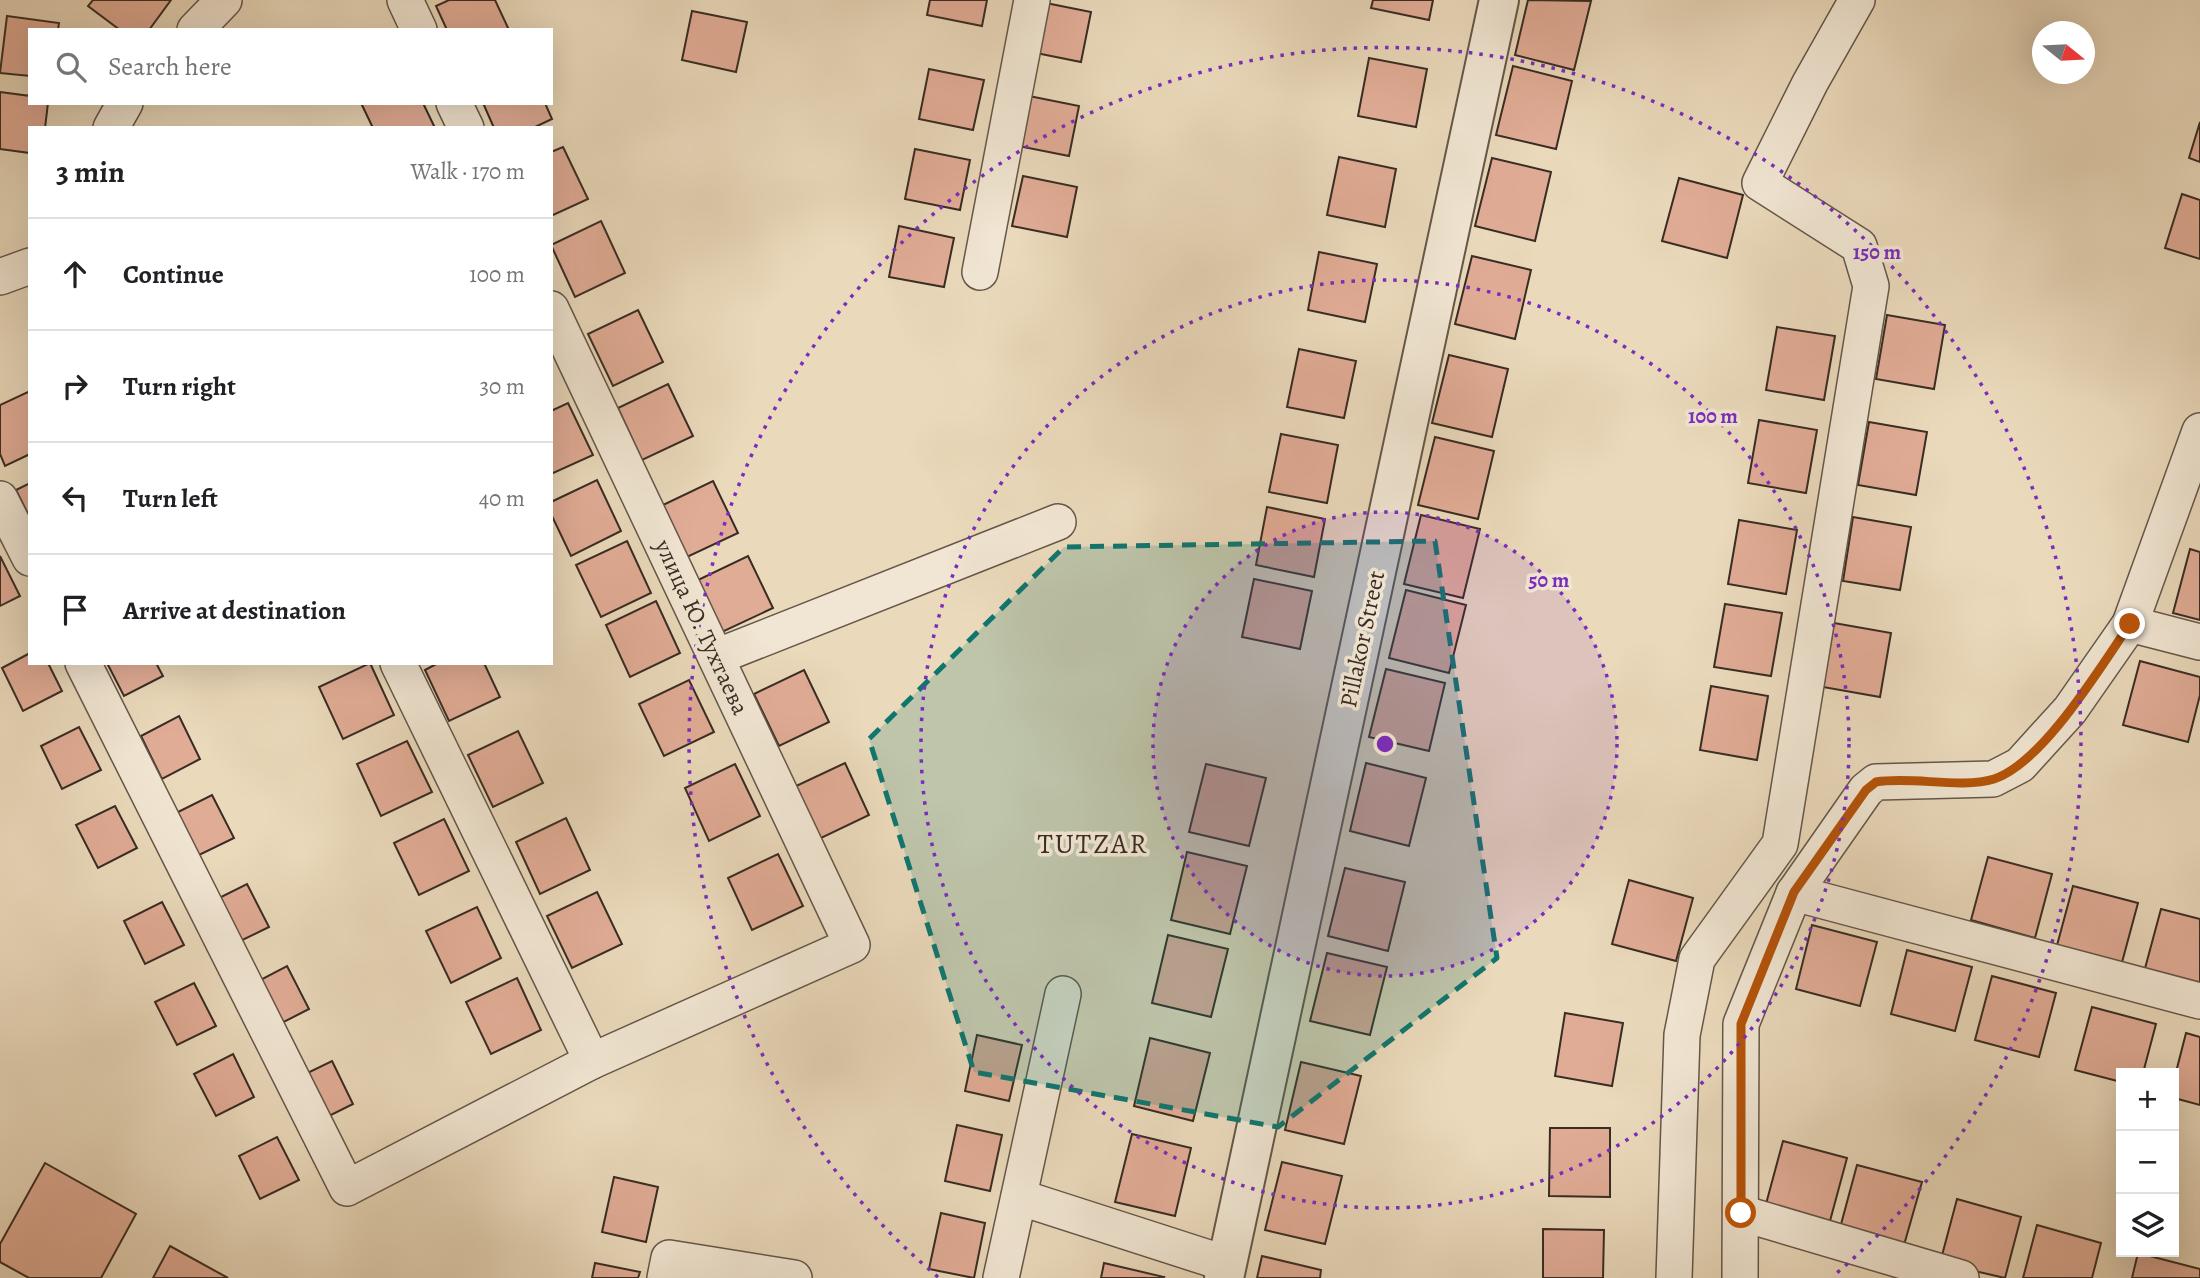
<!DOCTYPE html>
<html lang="en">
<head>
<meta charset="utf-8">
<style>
  body { margin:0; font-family:Alegreya,serif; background:#f2f2f2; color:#202124 }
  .controls { position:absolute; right:21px; bottom:21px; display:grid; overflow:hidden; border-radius:0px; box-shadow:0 7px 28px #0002 }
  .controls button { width:63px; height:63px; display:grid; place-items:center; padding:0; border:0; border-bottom:2px solid #e0e0e0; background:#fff; color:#202124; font:35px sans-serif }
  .compass { position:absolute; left:2032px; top:21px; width:63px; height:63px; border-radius:50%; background:#fff; box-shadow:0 7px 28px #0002; rotate:108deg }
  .stop { position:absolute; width:21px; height:21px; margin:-16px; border:5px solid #b45309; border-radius:50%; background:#fff }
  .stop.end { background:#b45309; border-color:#fff; box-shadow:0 2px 7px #0008 }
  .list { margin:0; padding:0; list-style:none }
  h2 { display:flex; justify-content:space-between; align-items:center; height:91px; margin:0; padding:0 28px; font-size:30px }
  h2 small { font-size:23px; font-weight:400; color:#757577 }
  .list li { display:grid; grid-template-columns:46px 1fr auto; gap:21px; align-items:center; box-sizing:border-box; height:112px; padding:0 28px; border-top:2px solid #e0e0e0 }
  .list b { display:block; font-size:26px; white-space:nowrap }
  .list em { font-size:23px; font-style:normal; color:#757577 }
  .icon { flex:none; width:38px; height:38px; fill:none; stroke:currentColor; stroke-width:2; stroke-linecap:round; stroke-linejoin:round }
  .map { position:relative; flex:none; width:2200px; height:1278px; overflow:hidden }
  .search { position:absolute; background:#fff; box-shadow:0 7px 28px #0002; left:28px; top:28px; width:525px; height:77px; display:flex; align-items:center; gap:18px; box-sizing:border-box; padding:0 24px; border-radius:0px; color:#757577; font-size:26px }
  .panel { position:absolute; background:#fff; box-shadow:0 7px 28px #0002; left:28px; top:126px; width:525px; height:539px; border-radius:0px }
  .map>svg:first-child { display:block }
  .building { fill:#e1ac96; stroke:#382c23; stroke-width:2 }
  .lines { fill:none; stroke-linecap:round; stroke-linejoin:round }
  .minor-casing { stroke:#645749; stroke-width:38 }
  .tertiary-casing { stroke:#645749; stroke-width:42 }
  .minor { stroke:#f1e6d3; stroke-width:35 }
  .tertiary { stroke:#f1e6d3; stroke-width:38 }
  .route { stroke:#b45309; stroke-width:9 }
  .marked { fill:#0f766e; fill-opacity:0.2; stroke:#0f766e; stroke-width:5; stroke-dasharray:14 9; stroke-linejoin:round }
  .ring { fill:none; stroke:#7b2cbf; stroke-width:3.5; stroke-dasharray:3.5 7 }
  .labels { text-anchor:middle; stroke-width:7; stroke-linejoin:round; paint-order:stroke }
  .street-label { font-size:24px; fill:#382c23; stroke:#f1e6d3 }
  .quarter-label { font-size:28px; letter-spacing:2px; fill:#382c23; stroke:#f1e6d3 }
  .centre { fill:#7b2cbf; stroke:#f1e6d3; stroke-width:3.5 }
  .ring-label { font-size:21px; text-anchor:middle; font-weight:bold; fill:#7b2cbf; stroke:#f1e6d3; stroke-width:7; stroke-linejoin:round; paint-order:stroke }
</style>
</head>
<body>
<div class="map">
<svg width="2200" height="1278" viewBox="0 0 2200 1278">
  <rect width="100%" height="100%" fill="#ead9bb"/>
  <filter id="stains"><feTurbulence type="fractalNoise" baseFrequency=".00286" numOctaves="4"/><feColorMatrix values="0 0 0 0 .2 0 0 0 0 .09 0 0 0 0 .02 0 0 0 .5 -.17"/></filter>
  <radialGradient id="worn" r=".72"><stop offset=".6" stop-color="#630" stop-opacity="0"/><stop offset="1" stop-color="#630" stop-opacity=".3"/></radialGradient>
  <g class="building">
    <path d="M93,0h78l-22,30h-29l-32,-24z"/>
    <path d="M449,0h46l14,30h-62l-11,-24z"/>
    <path d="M930,0h57l-5,26 -55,-11z"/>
    <path d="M1373,0h60l-4,20 -58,-12z"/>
    <path d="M1528,0l63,1 -17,69 -59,-15z"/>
    <path d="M1036,1l55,11 -10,50 -55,-11z"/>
    <path d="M692,11l55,11 -11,50 -54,-12z"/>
    <path d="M7,16l52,7 -1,7h-28v46l-30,-3z"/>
    <path d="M1369,58l58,11 -11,58 -58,-11z"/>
    <path d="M1513,66l59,15 -16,68 -60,-14z"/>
    <path d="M929,69l55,11 -11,50 -54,-11z"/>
    <path d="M0,92l30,4v7h18l-3,25h-15v25l-30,-4z"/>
    <path d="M1024,95l55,11 -10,50 -55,-11z"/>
    <path d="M361,103h62l12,25h-62z"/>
    <path d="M483,103h62l7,16 -19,9h-39z"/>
    <path d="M2200,122v40l-11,-4z"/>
    <path d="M563,147l25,52 -37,17v-64z"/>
    <path d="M915,149l55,11 -10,50 -55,-11z"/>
    <path d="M1339,157l57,12 -11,58 -58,-12z"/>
    <path d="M1492,158l59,14 -16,69 -60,-15z"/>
    <path d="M1023,176l54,11 -10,50 -55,-11z"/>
    <path d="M1679,178l64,17 -16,63 -65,-17z"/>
    <path d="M2182,194l18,6v59l-35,-11z"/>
    <path d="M601,221l24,52 -50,24 -24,-52z"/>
    <path d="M899,226l55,12 -10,49 -55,-10z"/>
    <path d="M1319,252l58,12 -12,58 -57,-12z"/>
    <path d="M1472,256l59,14 -16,69 -60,-15z"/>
    <path d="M638,310l25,52 -50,24 -25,-52z"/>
    <path d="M1887,315l58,10 -11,64 -58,-10z"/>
    <path d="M1777,327l58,9 -11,64 -58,-10z"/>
    <path d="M1299,349l57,12 -12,57 -57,-11z"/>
    <path d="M1449,355l59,14 -16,68 -60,-14z"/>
    <path d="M668,384l25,52 -51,24 -24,-52z"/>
    <path d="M30,391v63l-25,12 -5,-12v-49z"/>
    <path d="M568,403l25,52 -42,19v-63z"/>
    <path d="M1759,420l58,10 -11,63 -58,-10z"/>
    <path d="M1869,422l58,10 -11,63 -58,-10z"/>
    <path d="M1281,434l57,11 -11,58 -58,-11z"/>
    <path d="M1435,437l59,14 -16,68 -60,-14z"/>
    <path d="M597,480l24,51 -50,25 -20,-42v-12z"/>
    <path d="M713,481l25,52 -51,24 -24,-52z"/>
    <path d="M30,483v35l-14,-28z"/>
    <path d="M1267,507l58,12 -11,58 -58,-12z"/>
    <path d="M1421,515l59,14 -17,69 -59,-14z"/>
    <path d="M1853,517l58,10 -11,63 -57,-9z"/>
    <path d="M1739,520l58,10 -11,64 -58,-10z"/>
    <path d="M627,541l24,52 -50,24 -25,-52z"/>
    <path d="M2190,549l10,3v68l-27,-7z"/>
    <path d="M0,556l20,40 -20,10z"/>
    <path d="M748,556l25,52 -51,24 -24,-52z"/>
    <path d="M1254,579l58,12 -12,58 -58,-12z"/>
    <path d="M1406,590l60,15 -17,68 -60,-15z"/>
    <path d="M656,601l24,52 -50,24 -24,-52z"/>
    <path d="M1725,604l57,9 -11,63 -57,-9z"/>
    <path d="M1834,623l57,10 -11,64 -57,-10z"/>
    <path d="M30,653v10h18l14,28 -39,20 -21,-43z"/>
    <path d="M2140,661l60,16v18l-12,47 -65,-17z"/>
    <path d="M107,663h49l7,13 -39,20z"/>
    <path d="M370,663l24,52 -51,24 -24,-52z"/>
    <path d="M438,663h46l16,34 -51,24 -24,-51z"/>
    <path d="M1386,669l59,14 -16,68 -60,-14z"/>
    <path d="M804,670l25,52 -50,24 -25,-52z"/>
    <path d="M689,680l25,52 -50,24 -25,-52z"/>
    <path d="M1711,686l57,10 -11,64 -57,-10z"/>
    <path d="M179,716l21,43 -38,20 -21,-43z"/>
    <path d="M79,727l22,43 -39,19 -21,-43z"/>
    <path d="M518,731l25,52 -50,24 -25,-52z"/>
    <path d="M407,741l25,51 -51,24 -24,-52z"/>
    <path d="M845,763l24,52 -50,24 -25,-52z"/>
    <path d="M1366,763l60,15 -17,68 -59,-15z"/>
    <path d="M735,764l25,52 -51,25 -24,-53z"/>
    <path d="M1206,764l60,14 -17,68 -60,-14z"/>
    <path d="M212,795l22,43 -39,19 -21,-43z"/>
    <path d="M115,806l22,42 -39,20 -22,-43z"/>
    <path d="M566,818l24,52 -50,24 -24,-52z"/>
    <path d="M444,819l25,52 -50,24 -25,-52z"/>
    <path d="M1187,852l60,14 -17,68 -59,-14z"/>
    <path d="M778,854l25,52 -51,24 -24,-52z"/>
    <path d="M1988,857l64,17 -17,64 -64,-18z"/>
    <path d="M1345,868l60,14 -17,69 -60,-15z"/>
    <path d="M1629,880l64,18 -17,63 -64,-17z"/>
    <path d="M247,884l22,43 -39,19 -21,-43z"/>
    <path d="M2073,886l65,17 -17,63 -65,-17z"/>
    <path d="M597,892l25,52 -50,24 -25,-52z"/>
    <path d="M162,902l22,43 -39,19 -21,-43z"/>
    <path d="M477,907l24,51 -50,25 -25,-52z"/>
    <path d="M2161,909l39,10v68l-56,-15z"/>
    <path d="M1812,925l65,17 -17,64 -64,-17z"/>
    <path d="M1168,935l60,14 -17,68 -59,-14z"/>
    <path d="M1907,950l65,17 -17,64 -64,-17z"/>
    <path d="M1327,953l60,14 -17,68 -60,-14z"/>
    <path d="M287,966l22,43 -39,20 -21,-43z"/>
    <path d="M1992,976l64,17 -17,64 -64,-17z"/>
    <path d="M517,978l24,52 -50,24 -25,-52z"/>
    <path d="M194,983l22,43 -39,19 -22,-43z"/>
    <path d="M2092,1007l64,17 -13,49h-22v9l-46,-12z"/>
    <path d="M1565,1013l58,10 -11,63 -57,-10z"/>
    <path d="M2186,1033l14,4v68l-26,-7v-18z"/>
    <path d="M977,1035l45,10 -13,56 -44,-10z"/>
    <path d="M1150,1038l60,15 -17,68 -59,-15z"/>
    <path d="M233,1054l21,43 -38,19 -22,-42z"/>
    <path d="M332,1061l21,43 -38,19 -22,-43z"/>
    <path d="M1301,1062l60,14 -17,68 -59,-14z"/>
    <path d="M957,1125l45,10 -12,56 -45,-10z"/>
    <path d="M1550,1128h60v69l-61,-1z"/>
    <path d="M1132,1134l59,14 -16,68 -60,-14z"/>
    <path d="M277,1137l22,43 -39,19 -21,-43z"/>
    <path d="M1783,1141l64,17 -17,63 -64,-17z"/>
    <path d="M1282,1162l60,14 -17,68 -60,-14z"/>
    <path d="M45,1163l91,51 -35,64h-72l-29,-16v-18z"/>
    <path d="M1857,1165l65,17 -18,63 -64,-17z"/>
    <path d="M614,1177l44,10 -12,55 -44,-10z"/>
    <path d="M1957,1199l64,18 -16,61 -65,-15z"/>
    <path d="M941,1213l44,10 -11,55 -45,-9z"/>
    <path d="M2037,1225l64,18 -9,35h-69z"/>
    <path d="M1543,1229l61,1 -1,48h-60z"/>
    <path d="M170,1246l58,32h-75z"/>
    <path d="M2138,1253l62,16v9h-68z"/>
    <path d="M1262,1256l59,14 -1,8h-63z"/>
    <path d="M595,1263l45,9 -2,6h-46z"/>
    <path d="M1104,1263l60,14 -1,1h-62z"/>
  </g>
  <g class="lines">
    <defs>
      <g id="minor">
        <path d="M405,0l14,30"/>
        <path d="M195,30l29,-30"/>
        <path d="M454,103l12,25"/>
        <path d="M111,128l14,-25"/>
        <path d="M980,272l52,-272"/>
        <path d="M0,277l30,-11"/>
        <path d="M0,499l30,59"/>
        <path d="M2130,624l70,18"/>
        <path d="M716,657l342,-135"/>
        <path d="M83,663l264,525 245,-127 260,-116 -301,-636"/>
        <path d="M398,663l194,398"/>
        <path d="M1794,893l406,108"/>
        <path d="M1019,1197l208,67"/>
        <path d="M1741,1213l220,65"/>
        <path d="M665,1278l4,-20 125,20"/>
        <path d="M1001,1278l62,-284"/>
        <path d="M1674,1278l8,-243 15,-76 83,-115 91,-558 -12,-40 -99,-63 50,-100 47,-83"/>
        <path d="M1740,1278l1,-254 53,-131 72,-103 10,-8 117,-3 27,-14 50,-55 60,-86 70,-193"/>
      </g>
      <path id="tertiary" d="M1224,1278l275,-1278"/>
    </defs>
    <use href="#minor" class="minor-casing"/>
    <use href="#tertiary" class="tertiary-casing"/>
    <use href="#minor" class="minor"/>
    <use href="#tertiary" class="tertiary"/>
  </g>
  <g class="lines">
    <path class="route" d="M1741,1213v-189l53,-132 72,-102 10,-8c35,-6 85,7 118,-3 49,-16 107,-113 136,-155"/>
  </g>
  <path class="marked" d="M1435,541l62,417 -219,169 -304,-55 -105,-333 195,-192z"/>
  <circle cx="1385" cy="744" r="232" fill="#7b2cbf" fill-opacity=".12"/>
  <g class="ring">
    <circle cx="1385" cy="744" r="232"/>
    <circle cx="1385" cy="744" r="464"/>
    <path d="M938 1277A696 696 0 1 1 1832 1277"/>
  </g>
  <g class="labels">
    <g class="street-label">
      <text transform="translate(702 627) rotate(65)" y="8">улица Ю. Тухтаева</text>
      <text transform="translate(1362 639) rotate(-78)" y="8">Pillakor Street</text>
    </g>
    <g class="quarter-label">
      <text x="1093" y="853">TUTZAR</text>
    </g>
  </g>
  <circle cx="1385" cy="744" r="10" class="centre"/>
  <g class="ring-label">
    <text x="1877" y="259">150 m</text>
    <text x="1713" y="423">100 m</text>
    <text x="1549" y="587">50 m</text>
  </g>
  <rect width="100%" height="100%" filter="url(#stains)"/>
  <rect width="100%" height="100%" fill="url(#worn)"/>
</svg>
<div class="controls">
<button>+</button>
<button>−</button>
<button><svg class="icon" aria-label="layers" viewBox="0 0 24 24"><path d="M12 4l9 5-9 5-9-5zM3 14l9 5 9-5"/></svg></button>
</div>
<svg class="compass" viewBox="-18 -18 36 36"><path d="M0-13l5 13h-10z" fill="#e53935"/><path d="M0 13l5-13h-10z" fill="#757577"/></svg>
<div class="stop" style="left:1741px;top:1213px"></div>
<div class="stop end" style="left:2130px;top:624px"></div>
<div class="search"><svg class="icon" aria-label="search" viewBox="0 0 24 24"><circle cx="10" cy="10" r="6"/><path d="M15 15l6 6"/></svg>Search here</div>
<section class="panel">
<h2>3 min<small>Walk · 170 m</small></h2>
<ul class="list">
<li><svg class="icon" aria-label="ahead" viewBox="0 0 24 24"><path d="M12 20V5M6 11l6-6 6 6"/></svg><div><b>Continue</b></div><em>100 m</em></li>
<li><svg class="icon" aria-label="right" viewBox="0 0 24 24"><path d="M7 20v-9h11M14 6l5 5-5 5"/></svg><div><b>Turn right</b></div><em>30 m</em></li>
<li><svg class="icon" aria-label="left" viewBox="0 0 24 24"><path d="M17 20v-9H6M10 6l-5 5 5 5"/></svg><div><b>Turn left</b></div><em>40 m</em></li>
<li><svg class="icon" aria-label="arrive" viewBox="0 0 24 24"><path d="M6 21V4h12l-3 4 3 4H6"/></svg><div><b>Arrive at destination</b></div></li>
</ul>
</section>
</div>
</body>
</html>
